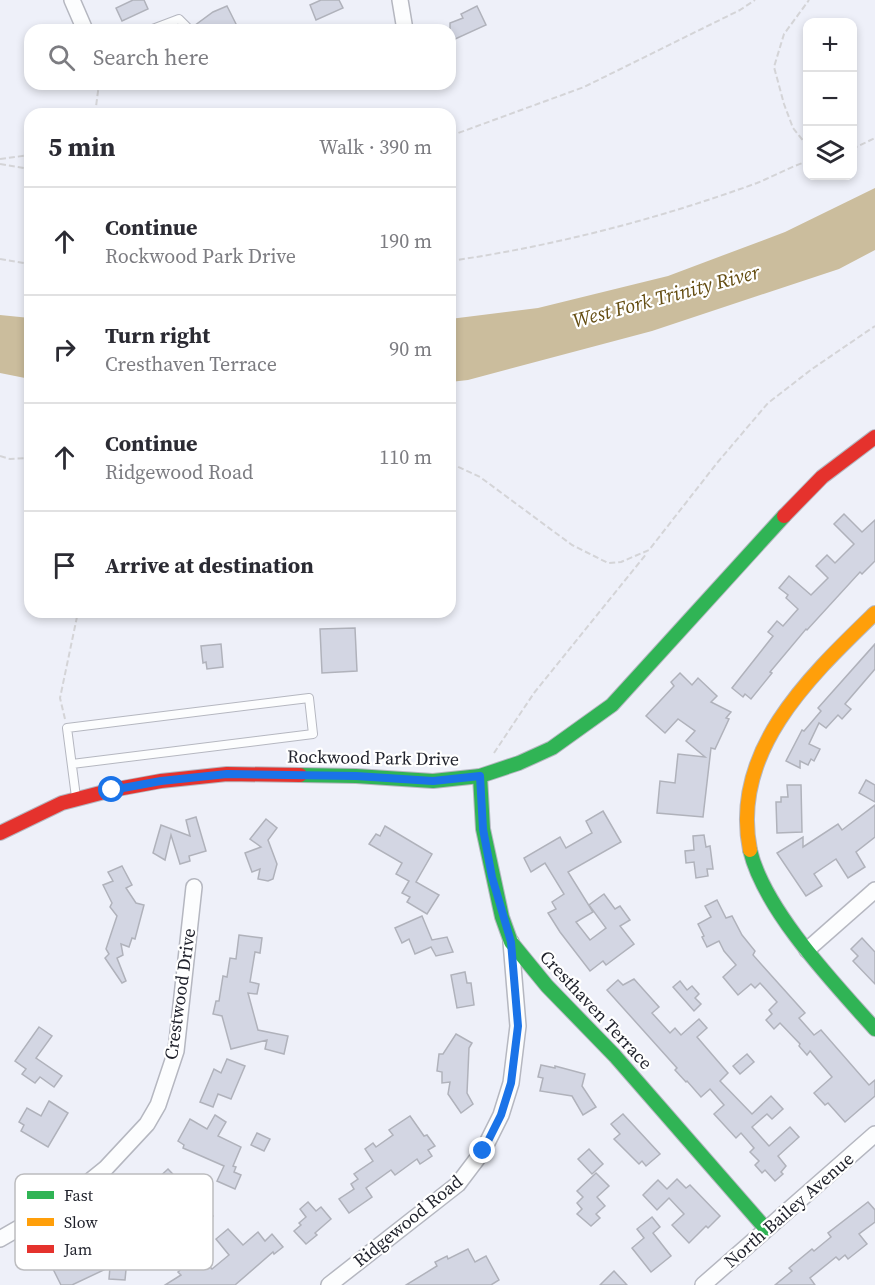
<!DOCTYPE html>
<html lang="en">
<head>
<meta charset="utf-8">
<style>
  body { margin:0; font-family:"Source Serif 4",serif; background:#f7f7f7; color:#2b2b33 }
  .controls { position:absolute; right:18px; top:18px; display:grid; overflow:hidden; border-radius:12px; box-shadow:0 3px 9px #0003 }
  .controls button { width:54px; height:54px; display:grid; place-items:center; padding:0; border:0; border-bottom:2px solid #e1e1e2; background:#fff; color:#2b2b33; font:30px sans-serif }
  .stop { position:absolute; width:18px; height:18px; margin:-14px; border:4px solid #1a73e8; border-radius:50%; background:#fff }
  .stop.end { background:#1a73e8; border-color:#fff; box-shadow:0 2px 6px #0008 }
  .list { margin:0; padding:0; list-style:none }
  h2 { display:flex; justify-content:space-between; align-items:center; height:78px; margin:0; padding:0 24px; font-size:26px }
  h2 small { font-size:20px; font-weight:400; color:#7c7c81 }
  .list li { display:grid; grid-template-columns:39px 1fr auto; gap:18px; align-items:center; box-sizing:border-box; height:108px; padding:0 24px; border-top:2px solid #e1e1e2 }
  .list b { display:block; font-size:22px; white-space:nowrap }
  .list p { margin:0; font-size:20px; white-space:nowrap; color:#7c7c81 }
  .list em { font-size:20px; font-style:normal; color:#7c7c81 }
  .icon { flex:none; width:33px; height:33px; fill:none; stroke:currentColor; stroke-width:2; stroke-linecap:round; stroke-linejoin:round }
  .map { position:relative; flex:none; width:875px; height:1285px; overflow:hidden }
  .search { position:absolute; background:#fff; box-shadow:0 3px 9px #0003; left:24px; top:24px; width:432px; height:66px; display:flex; align-items:center; gap:15px; box-sizing:border-box; padding:0 21px; border-radius:18px; color:#7c7c81; font-size:22px }
  .panel { position:absolute; background:#fff; box-shadow:0 3px 9px #0003; left:24px; top:108px; width:432px; height:510px; border-radius:18px }
  .map>svg:first-child { display:block }
  .water { fill:#cbbd9d }
  .building { fill:#d3d6e3; stroke:#b0b2bb; stroke-width:1.5 }
  .lines { fill:none; stroke-linecap:round; stroke-linejoin:round }
  .lane-casing { stroke:#b5b7c0; stroke-width:10 }
  .street-casing { stroke:#b5b7c0; stroke-width:18 }
  .fast-casing { stroke:#b5b7c0; stroke-width:16 }
  .slow-casing { stroke:#b5b7c0; stroke-width:16 }
  .jam-casing { stroke:#b5b7c0; stroke-width:16 }
  .path { stroke:#d4d4d7; stroke-width:2; stroke-dasharray:6 3; stroke-linecap:butt }
  .lane { stroke:#fcfdfe; stroke-width:8 }
  .street { stroke:#fcfdfe; stroke-width:15 }
  .fast { stroke:#30b455; stroke-width:14 }
  .slow { stroke:#ff9f0a; stroke-width:14 }
  .jam { stroke:#e5322d; stroke-width:14 }
  .route { stroke:#1a73e8; stroke-width:8 }
  .labels { text-anchor:middle; stroke-width:4.5; stroke-linejoin:round; paint-order:stroke }
  .street-label { font-size:18px; fill:#1f212b; stroke:#fff }
  .water-label { font-size:20px; font-style:italic; fill:#644d12; stroke:#fff }
  .key { fill:#fff; stroke:#bcbcbf; stroke-width:1.5 }
  .key-label { font-size:16px; fill:#1f212b }
</style>
</head>
<body>
<div class="map">
<svg width="875" height="1285" viewBox="0 0 875 1285">
  <rect width="100%" height="100%" fill="#eef0f9"/>
  <g class="water">
    <path d="M875,188v62l-36,19 -187,62 -184,49 -18,2v-63l88,-11 130,-32 117,-44z"/>
    <path d="M0,315l30,3v61l-30,-6z"/>
  </g>
  <g class="building">
    <path d="M133,0h11l4,9 -26,12 -6,-13z"/>
    <path d="M321,0h18l4,8 -27,12 -6,-15z"/>
    <path d="M227,6l12,24h-43l-2,-4 19,-14z"/>
    <path d="M477,6l9,19 -33,15 -3,-7v-10l13,-5 -2,-4z"/>
    <path d="M844,514l18,18 13,-12v41l-13,13 -2,-2 -53,58 -1,-1 -36,43 2,1 -21,26 -6,-5 -2,3 -11,-9 41,-52 -5,-4 9,-11 6,5 15,-17 -12,-11 2,-3 -9,-7 10,-12 22,19 17,-17 -12,-12 11,-11 8,8 19,-19 -20,-20z"/>
    <path d="M355,628l2,43 -35,2 -2,-44z"/>
    <path d="M221,644l2,23 -16,2 -1,-7 -3,1 -2,-17z"/>
    <path d="M875,644v25l-30,35 6,5 -9,10 -4,-4 -12,13 -7,-5 -10,21 11,5 -6,12 -3,-2 -3,6 -8,-4v7l-14,-7 16,-31 2,1 17,-20 -3,-3z"/>
    <path d="M680,673l12,12 6,-7 19,18 -6,6 20,10 -5,6 3,1 -14,30 -4,-1 -8,69 -46,-4 3,-32 15,2 3,-29 27,3 -19,-16 9,-10 -17,-12 -13,14 -19,-17 28,-30 -3,-4z"/>
    <path d="M866,780l9,5v17l-16,-9z"/>
    <path d="M787,785h14l1,47 -25,1 -1,-31h5v-5h7z"/>
    <path d="M875,805v32l-19,15 9,15 -17,11 -12,-19 -22,15 8,12 -16,10 -29,-43 26,-16v10l35,-23 4,6z"/>
    <path d="M603,811l18,31 -53,30 25,40 -17,10 14,18 16,-12 -17,-23 15,-11 11,15 5,-3 10,14 -10,6 14,18 -28,21 -3,-4 -13,10 -30,-39 -12,-19 8,-4 -4,-7 12,-8 -19,-31 -14,9 -7,-14 36,-21 6,11 26,-15 -6,-12z"/>
    <path d="M196,817l10,34 -17,5 1,5 -10,3 -9,-29 -6,25 -12,-7 8,-28 29,11 -4,-16z"/>
    <path d="M266,819l11,9 -9,12 9,24 -4,15 -5,2 -10,-2 2,-10 -8,3 -7,-19 16,-6 -11,-8z"/>
    <path d="M385,826l47,28 -16,28 23,13 -12,19 -20,-12 3,-5 -8,-4 7,-12 -13,-7 6,-11 -33,-19 7,-10 4,2z"/>
    <path d="M704,835l2,12 4,-1 3,23h-6l1,7 -12,2 -2,-16 -8,1 -1,-12 9,-1 -1,-14z"/>
    <path d="M122,866l10,19 -6,3 10,15 8,2 -9,34 -3,-1 -3,9 -8,-3 2,11 -6,3 9,23 -4,2 -17,-25 4,-4 -3,-5 11,-33 -7,-9 2,-4 -9,-18 10,-4 -5,-9z"/>
    <path d="M717,900l9,18 6,-2 10,19 13,16 -2,4 52,58 -6,5 15,17 7,-5 48,55 6,-5v16l-30,26 -17,-19 -3,2 -11,-12 18,-16 -22,-26 -3,4 -8,-9 1,-2 -20,-21 -6,6 -8,-9 6,-6 -3,-4 8,-8 -17,-19 -5,5 -4,-4 -13,11 -15,-18 13,-12 -12,-14 -5,-10 -12,6 -5,-10 2,-1 -6,-12 13,-7 -6,-11z"/>
    <path d="M422,916l10,24 15,-3 6,15 -17,4 -5,-9 -16,7 -6,-15 -7,4 -7,-15z"/>
    <path d="M239,935l23,3 -2,15 -5,-1 -5,30 9,2 -2,10 -9,-1 10,37 30,6 -4,18 -19,-5 2,-9 -36,9 -9,-33 -9,-2 3,-13h3l4,-25 4,1 3,-19 6,1z"/>
    <path d="M862,938l13,14v32l-22,-23 5,-5 -7,-7z"/>
    <path d="M465,972l2,11h4l3,22 -17,3 -6,-33z"/>
    <path d="M634,979l25,28 -7,6 18,20 5,-5 6,7 18,-16 8,9 -10,9 31,36 -8,8 32,33 19,-18 12,13 -11,10 -5,-5 -15,13 17,19 21,-19 9,10 -21,19 8,10 -5,6 2,2 -8,7 -10,-11 -3,3 -7,-8 4,-4 -9,-9 4,-4 -13,-15 -5,5 -22,-24 10,-9 -14,-16 -9,8 -14,-16 -1,1 -11,-12 2,-2 -70,-78 11,-10 5,5z"/>
    <path d="M680,981l7,9 5,-4 7,8 -4,4 6,6 -7,7 -21,-24z"/>
    <path d="M39,1027l13,9 -16,22 26,18 -8,11 -14,-10 -5,6 -13,-9 4,-5 -11,-8z"/>
    <path d="M456,1034l16,9 -3,5 -2,45 6,11 -12,9 -13,-19 2,-12 -8,1v-11l-5,-1 2,-17h4z"/>
    <path d="M747,1054l7,8 -14,12 -7,-8z"/>
    <path d="M227,1059l18,7 -14,33 -13,-5 -5,13 -13,-5 14,-33 7,4z"/>
    <path d="M541,1065l14,3v-2l30,8 -3,12 14,21 -13,8 -11,-19 -32,-5 3,-13 -5,-1z"/>
    <path d="M49,1101l19,12 -20,34 -27,-16 3,-6 -5,-3 8,-14 14,8z"/>
    <path d="M623,1114l37,40 -14,12 -4,-5 -3,3 -25,-25 6,-5 -9,-10z"/>
    <path d="M215,1115l11,7 -8,14 23,11 -8,19 3,1 -2,5 7,3 -6,14 -18,-8 7,-15 -41,-18 1,-3 -6,-4 12,-22 17,10z"/>
    <path d="M410,1116l14,20 3,-1 8,11 -7,4 4,6 -12,8 -3,-5 -22,16 -4,-5 -25,18 6,9 -23,16 -10,-14 15,-10 -3,-5 7,-5 -4,-5 19,-13 -8,-12 8,-6 3,4 17,-12 -4,-5z"/>
    <path d="M257,1133l13,6 -6,12 -13,-6z"/>
    <path d="M589,1149l14,15 -11,10 -14,-15z"/>
    <path d="M168,1169l45,47 -8,9 -15,-13 -15,14 -14,-15v5l-20,-22z"/>
    <path d="M596,1173l13,13 -12,11 8,9 -9,8 4,4 -9,8 -14,-12 5,-5 -5,-6 6,-6 -6,-6z"/>
    <path d="M677,1179l9,9 4,-3 30,31 -12,12 -2,-2 -17,17 -17,-18 12,-11 -15,-16 -12,12 -14,-15 15,-15 9,9z"/>
    <path d="M308,1202l8,9 5,-4 10,12 -16,14 2,2 -11,9 -12,-13 7,-6 -2,-2 7,-6 -6,-8z"/>
    <path d="M868,1202l7,8v12l-16,12 8,10 -19,15 -3,-4 -6,5 -3,-3 -26,21 5,7h-40l17,-14 -3,-3 23,-19 2,2 17,-14 -3,-4z"/>
    <path d="M652,1217l8,10 -7,6 18,23 -20,16 -19,-24 12,-10 -7,-9z"/>
    <path d="M103,1227l36,3v5l20,2 -2,15 -29,-3 -3,31 -16,-1 1,-12 -38,18h-11l-8,-16 48,-24z"/>
    <path d="M228,1229l15,16 15,-13 7,9 7,-7 11,13 -9,7 -1,-2 -38,33h-70l16,-10 -3,-3 20,-18 14,15 17,-14 -13,-16z"/>
    <path d="M468,1249l7,13 11,-6 13,24 -8,5h-85l31,-19 -2,-4 12,-6 1,3z"/>
    <path d="M614,1271l13,14h-27z"/>
  </g>
  <g class="lines">
    <defs>
      <g id="lane">
        <path d="M150,30l29,-11 11,11"/>
        <path d="M72,764l241,-30 -4,-36 -242,30 9,69"/>
      </g>
      <g id="street">
        <path d="M72,0l13,30"/>
        <path d="M400,0l5,30"/>
        <path d="M807,950l68,-60"/>
        <path d="M0,1239l64,-37 42,-34 41,-44 11,-19 18,-54 18,-164"/>
        <path d="M329,1285l129,-101 25,-33 18,-36 10,-32 7,-57 -7,-84"/>
        <path d="M703,1285l172,-151"/>
      </g>
      <g id="fast">
        <path d="M300,775l56,1 77,5 47,-5 39,-13 33,-15 60,-43 172,-189"/>
        <path d="M480,776l3,53 19,88 9,25 36,44 68,70 151,173"/>
        <path d="M750,850c14,60 84,133 125,179"/>
      </g>
      <path id="slow" d="M750,850c-20,-99 60,-174 125,-237"/>
      <g id="jam">
        <path d="M784,516l38,-39 53,-40"/>
        <path d="M0,833l62,-30 50,-13 49,-9 66,-7 73,1"/>
      </g>
    </defs>
    <use href="#lane" class="lane-casing"/>
    <use href="#street" class="street-casing"/>
    <use href="#fast" class="fast-casing"/>
    <use href="#slow" class="slow-casing"/>
    <use href="#jam" class="jam-casing"/>
    <g class="path">
      <path d="M95,114l4,-30"/>
      <path d="M450,136l134,-49 156,-77 15,-10"/>
      <path d="M808,147l-15,-19 -9,-24 -10,-37 10,-33 25,-34"/>
      <path d="M852,149l23,-11"/>
      <path d="M0,159l30,-4"/>
      <path d="M0,164l30,5"/>
      <path d="M0,259l30,5"/>
      <path d="M450,261c104,-15 208,-42 307,-78 17,-7 33,-16 51,-22"/>
      <path d="M0,456l10,3 20,-1"/>
      <path d="M450,463l30,14 92,68 36,18 13,-1 28,-12 68,-87 51,-60 44,-34 63,-43"/>
      <path d="M65,719l-5,-21 18,-86"/>
      <path d="M494,753l40,-60 113,-140"/>
    </g>
    <use href="#lane" class="lane"/>
    <use href="#street" class="street"/>
    <use href="#fast" class="fast"/>
    <use href="#slow" class="slow"/>
    <use href="#jam" class="jam"/>
  </g>
  <g class="lines">
    <path class="route" d="M112,790l49,-9 66,-7 129,2 77,5 47,-5 3,53 9,48 19,65 7,84 -7,57 -10,32 -18,36"/>
  </g>
  <g class="labels">
    <g class="street-label">
      <text transform="translate(373 758) rotate(1)" y="6">Rockwood Park Drive</text>
      <text transform="translate(180 994) rotate(-82)" y="6">Crestwood Drive</text>
      <text transform="translate(596 1010) rotate(47)" y="6">Cresthaven Terrace</text>
      <text transform="translate(789 1210) rotate(-41)" y="6">North Bailey Avenue</text>
      <text transform="translate(408 1221) rotate(-39)" y="6">Ridgewood Road</text>
    </g>
    <g class="water-label">
      <text transform="translate(666 296) rotate(-15)" y="7">West Fork Trinity River</text>
    </g>
  </g>
  <rect x="15" y="1174" width="198" height="96" rx="9" class="key"/>
  <rect x="27" y="1191" width="27" height="8" fill="#30b455"/>
  <rect x="27" y="1218" width="27" height="8" fill="#ff9f0a"/>
  <rect x="27" y="1245" width="27" height="8" fill="#e5322d"/>
  <g class="key-label">
    <text x="64" y="1201">Fast</text>
    <text x="64" y="1228">Slow</text>
    <text x="64" y="1255">Jam</text>
  </g>
</svg>
<div class="controls">
<button>+</button>
<button>−</button>
<button><svg class="icon" aria-label="layers" viewBox="0 0 24 24"><path d="M12 4l9 5-9 5-9-5zM3 14l9 5 9-5"/></svg></button>
</div>
<div class="stop" style="left:112px;top:790px"></div>
<div class="stop end" style="left:483px;top:1151px"></div>
<div class="search"><svg class="icon" aria-label="search" viewBox="0 0 24 24"><circle cx="10" cy="10" r="6"/><path d="M15 15l6 6"/></svg>Search here</div>
<section class="panel">
<h2>5 min<small>Walk · 390 m</small></h2>
<ul class="list">
<li><svg class="icon" aria-label="ahead" viewBox="0 0 24 24"><path d="M12 20V5M6 11l6-6 6 6"/></svg><div><b>Continue</b><p>Rockwood Park Drive</p></div><em>190 m</em></li>
<li><svg class="icon" aria-label="right" viewBox="0 0 24 24"><path d="M7 20v-9h11M14 6l5 5-5 5"/></svg><div><b>Turn right</b><p>Cresthaven Terrace</p></div><em>90 m</em></li>
<li><svg class="icon" aria-label="ahead" viewBox="0 0 24 24"><path d="M12 20V5M6 11l6-6 6 6"/></svg><div><b>Continue</b><p>Ridgewood Road</p></div><em>110 m</em></li>
<li><svg class="icon" aria-label="arrive" viewBox="0 0 24 24"><path d="M6 21V4h12l-3 4 3 4H6"/></svg><div><b>Arrive at destination</b></div></li>
</ul>
</section>
</div>
</body>
</html>
